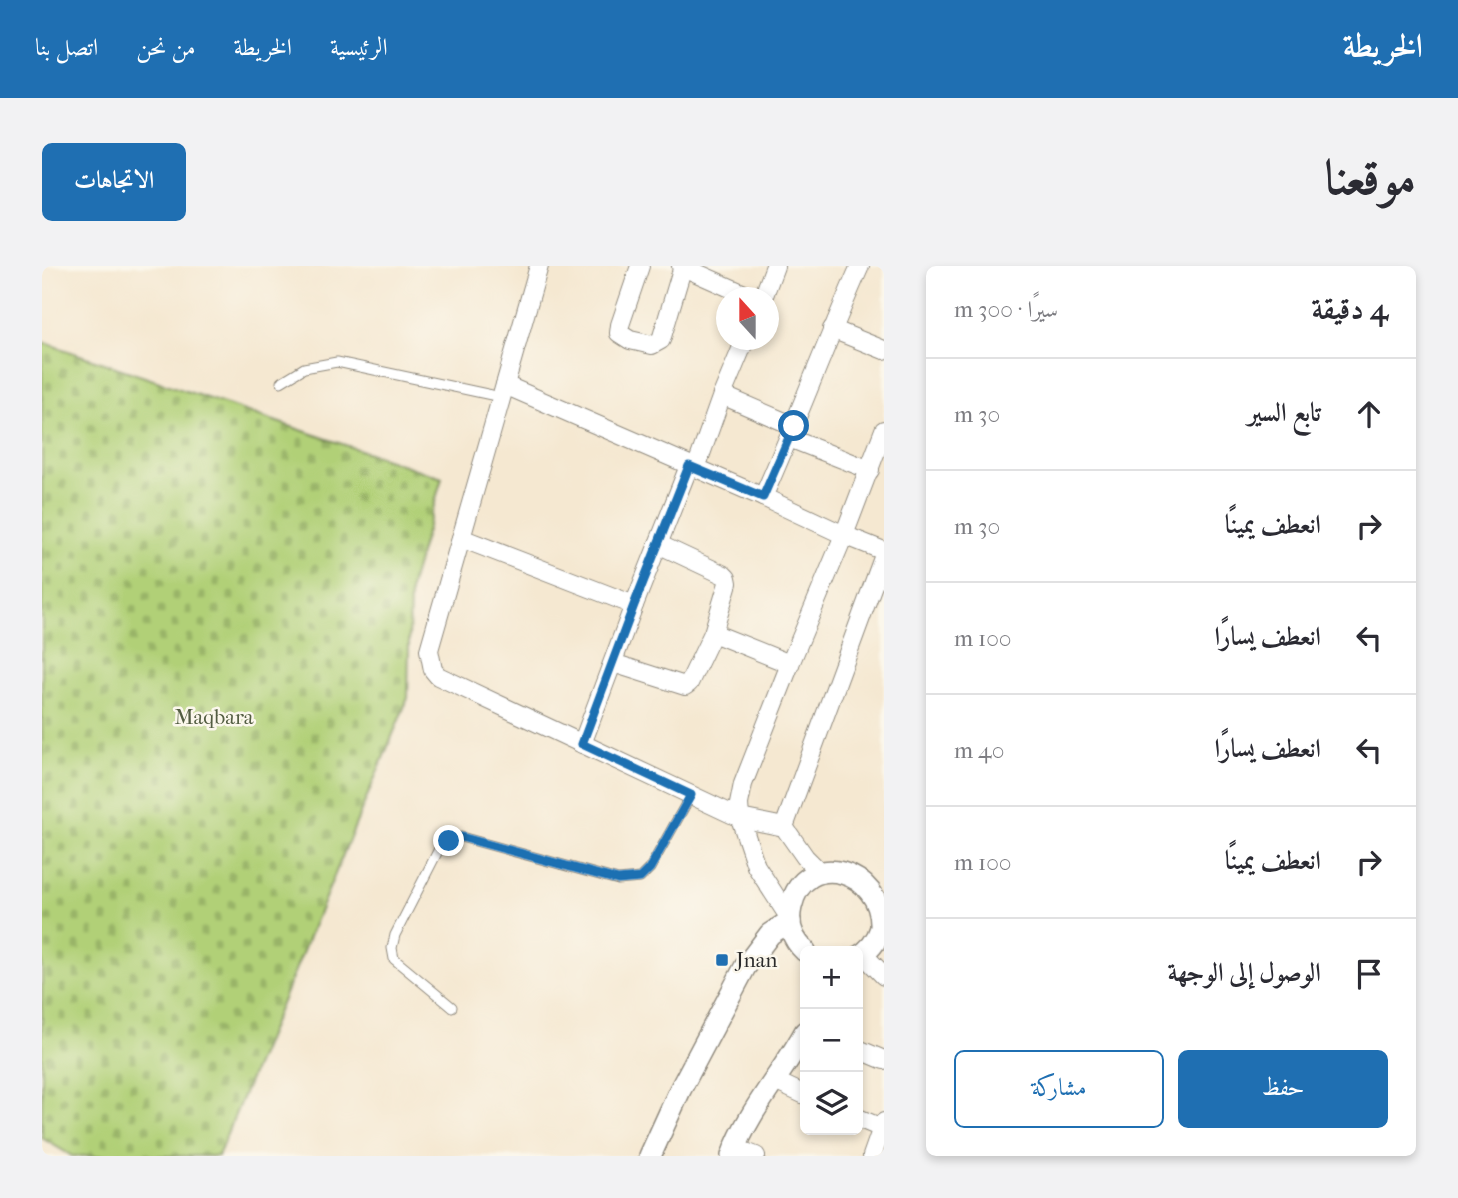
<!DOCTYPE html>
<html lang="ar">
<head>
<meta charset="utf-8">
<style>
  body { margin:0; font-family:"IM FELL French Canon",Amiri,serif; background:#f2f2f3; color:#2b2b33; direction:rtl }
  .controls { position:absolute; right:21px; bottom:21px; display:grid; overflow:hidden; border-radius:10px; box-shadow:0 4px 10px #0003 }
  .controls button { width:63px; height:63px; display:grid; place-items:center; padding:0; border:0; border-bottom:2px solid #e1e1e2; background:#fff; color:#2b2b33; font:35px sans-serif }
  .compass { position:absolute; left:674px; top:21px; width:63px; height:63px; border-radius:50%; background:#fff; box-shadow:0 4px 10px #0003; rotate:339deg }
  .stop { position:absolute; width:21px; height:21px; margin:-16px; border:5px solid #1f6fb2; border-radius:50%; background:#fff }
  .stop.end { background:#1f6fb2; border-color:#fff; box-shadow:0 2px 7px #0008 }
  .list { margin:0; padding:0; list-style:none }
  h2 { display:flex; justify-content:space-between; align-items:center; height:91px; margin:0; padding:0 28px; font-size:30px }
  h2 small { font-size:23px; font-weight:400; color:#7c7c81 }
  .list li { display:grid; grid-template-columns:46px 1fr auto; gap:21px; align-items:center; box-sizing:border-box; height:112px; padding:0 28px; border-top:2px solid #e1e1e2 }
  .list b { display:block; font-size:26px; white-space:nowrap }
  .list em { font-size:23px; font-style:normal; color:#7c7c81 }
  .actions { display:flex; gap:14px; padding:21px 28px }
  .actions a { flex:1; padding:16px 0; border:2px solid #1f6fb2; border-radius:10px; text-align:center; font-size:24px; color:#1f6fb2 }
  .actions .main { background:#1f6fb2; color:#fff }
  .icon { flex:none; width:38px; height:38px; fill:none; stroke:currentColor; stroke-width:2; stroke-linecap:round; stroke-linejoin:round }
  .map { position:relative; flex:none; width:842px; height:890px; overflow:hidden; direction:ltr; border-radius:10px }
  header { display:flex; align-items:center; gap:42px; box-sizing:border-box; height:98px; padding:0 35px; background:#1f6fb2; color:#fff }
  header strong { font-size:33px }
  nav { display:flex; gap:38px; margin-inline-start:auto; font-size:24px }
  .intro { display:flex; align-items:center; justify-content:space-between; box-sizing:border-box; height:168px; padding:0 42px }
  h1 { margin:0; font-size:49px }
  .button { padding:18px 32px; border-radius:10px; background:#1f6fb2; color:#fff; font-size:24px; font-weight:700 }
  main { display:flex; gap:42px; padding:0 42px }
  aside { flex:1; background:#fff; border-radius:10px; box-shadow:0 4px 10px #0003 }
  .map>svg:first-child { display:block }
  .cemetery { fill:url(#cemetery-stones); stroke:#6e7e51; stroke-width:2 }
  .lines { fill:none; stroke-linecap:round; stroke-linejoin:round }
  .service-casing { stroke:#908a7e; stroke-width:11 }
  .minor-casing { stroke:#908a7e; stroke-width:20 }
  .tertiary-casing { stroke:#908a7e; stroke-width:24 }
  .service { stroke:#fff; stroke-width:9 }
  .minor { stroke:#fff; stroke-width:18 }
  .tertiary { stroke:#fff; stroke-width:21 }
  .route { stroke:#1f6fb2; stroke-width:9 }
  .poi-dot { fill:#1f6fb2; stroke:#fbf7ec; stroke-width:2.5 }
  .labels { text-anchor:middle; stroke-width:5; stroke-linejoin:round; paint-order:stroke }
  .park-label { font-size:21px; fill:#535d42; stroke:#fbf7ec }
  .poi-label { font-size:21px; fill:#2b2b2b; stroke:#fbf7ec; text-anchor:start }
</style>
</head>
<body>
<header>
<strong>الخريطة</strong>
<nav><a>الرئيسية</a><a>الخريطة</a><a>من نحن</a><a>اتصل بنا</a></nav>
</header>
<div class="intro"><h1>موقعنا</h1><a class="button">الاتجاهات</a></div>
<main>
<aside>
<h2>4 دقيقة<small>سيرًا · 300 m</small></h2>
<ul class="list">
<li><svg class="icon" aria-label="ahead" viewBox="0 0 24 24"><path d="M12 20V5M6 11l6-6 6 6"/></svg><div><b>تابع السير</b></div><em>30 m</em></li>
<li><svg class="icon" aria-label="right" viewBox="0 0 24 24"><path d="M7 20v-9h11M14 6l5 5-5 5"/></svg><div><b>انعطف يمينًا</b></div><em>30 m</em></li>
<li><svg class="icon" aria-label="left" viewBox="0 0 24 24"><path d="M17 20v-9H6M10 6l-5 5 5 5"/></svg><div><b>انعطف يسارًا</b></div><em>100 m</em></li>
<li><svg class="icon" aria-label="left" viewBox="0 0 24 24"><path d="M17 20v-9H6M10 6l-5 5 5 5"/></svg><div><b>انعطف يسارًا</b></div><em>40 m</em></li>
<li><svg class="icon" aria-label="right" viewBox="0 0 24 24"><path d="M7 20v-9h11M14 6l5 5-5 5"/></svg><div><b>انعطف يمينًا</b></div><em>100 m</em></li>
<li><svg class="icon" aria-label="arrive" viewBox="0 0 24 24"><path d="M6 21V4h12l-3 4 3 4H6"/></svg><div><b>الوصول إلى الوجهة</b></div></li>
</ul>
<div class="actions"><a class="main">حفظ</a><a>مشاركة</a></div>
</aside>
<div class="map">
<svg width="842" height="890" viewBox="0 0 842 890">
  <defs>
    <pattern id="cemetery-stones" width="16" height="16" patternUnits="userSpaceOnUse" patternTransform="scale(1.75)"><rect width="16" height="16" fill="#b1d077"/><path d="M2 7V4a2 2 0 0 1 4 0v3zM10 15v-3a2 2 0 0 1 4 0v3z" fill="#98b367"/></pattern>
  </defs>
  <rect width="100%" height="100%" fill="#fbf7ec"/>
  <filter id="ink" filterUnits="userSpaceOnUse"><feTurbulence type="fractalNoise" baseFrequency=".0143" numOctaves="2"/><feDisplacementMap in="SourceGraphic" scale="14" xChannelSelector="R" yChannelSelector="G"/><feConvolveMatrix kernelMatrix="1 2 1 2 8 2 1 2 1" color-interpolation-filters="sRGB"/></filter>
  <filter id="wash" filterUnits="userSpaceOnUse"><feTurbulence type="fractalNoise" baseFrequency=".00686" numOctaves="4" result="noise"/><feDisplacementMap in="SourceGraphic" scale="28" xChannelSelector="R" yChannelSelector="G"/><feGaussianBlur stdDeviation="1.57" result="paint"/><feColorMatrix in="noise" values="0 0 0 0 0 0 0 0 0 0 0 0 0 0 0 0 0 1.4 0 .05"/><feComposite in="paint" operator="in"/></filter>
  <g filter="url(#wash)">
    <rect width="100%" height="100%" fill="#f5e8d1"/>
    <path class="cemetery" d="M0,76l400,136 -32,110 -2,110 -190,458h-146l-30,-18z"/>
  </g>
  <g filter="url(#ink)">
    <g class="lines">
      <defs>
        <g id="service">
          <path d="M239,116l23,-14 33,-6 164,35"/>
          <path d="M410,741l-58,-48 -2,-11 3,-13 46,-90 20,-8 157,43 22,-2 10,-10 41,-73"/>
        </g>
        <g id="minor">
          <path d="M497,0l-110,384 4,20 5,6 302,142 44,9 21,30 16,16"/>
          <path d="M598,0l-20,59 -1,8 11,7 22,5 9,-5 22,-74"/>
          <path d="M639,0l72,32"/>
          <path d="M721,32l12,-32"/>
          <path d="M790,63l52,21"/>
          <path d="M463,119l258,112 81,38 40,16"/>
          <path d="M680,129l72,31"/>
          <path d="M747,172l81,32"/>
          <path d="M654,202l26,-73 23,-55"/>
          <path d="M721,231c34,-76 63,-155 97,-231"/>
          <path d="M419,272l173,67"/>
          <path d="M616,278l66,31 3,3 1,5 -15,50 77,31"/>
          <path d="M571,397l72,23 4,-3 24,-50"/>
          <path d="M540,478l52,-139 55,-139"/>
          <path d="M742,561l100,-272"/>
          <path d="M747,651l-33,-51 -16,-48 -1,-14 4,-20 47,-120 54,-129 40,-105"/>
          <path d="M821,688l21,22"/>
          <path d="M816,783l26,11"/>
          <path d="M733,815l30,14"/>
          <path d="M816,852l26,11"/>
          <path d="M693,882l21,8"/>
          <path d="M830,890l12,-34"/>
        </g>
        <g id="tertiary">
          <path d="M763,685c-12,-11 -18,-27 -14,-44 13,-61 93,-37 90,21 -4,13 -12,23 -23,29"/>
          <path d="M608,890l30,-66 65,-123 25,-33 20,-13"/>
          <path d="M690,890c16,-45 50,-82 73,-124"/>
        </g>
      </defs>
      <use href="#service" class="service-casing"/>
      <use href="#minor" class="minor-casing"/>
      <use href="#tertiary" class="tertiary-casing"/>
      <use href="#service" class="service"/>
      <use href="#minor" class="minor"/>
      <use href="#tertiary" class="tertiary"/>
    </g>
  </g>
  <g class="lines" filter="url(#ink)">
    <path class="route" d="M407,575l12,-4 157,43 22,-2 10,-10 41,-73 -109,-51 52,-139 55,-139 74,31 31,-71"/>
  </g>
  <rect class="poi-dot" x="673" y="687" width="14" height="14" rx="3.5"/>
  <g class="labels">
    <g class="park-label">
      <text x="172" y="458">Maqbara</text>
    </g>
    <g class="poi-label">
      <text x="694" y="701">Jnan</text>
    </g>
  </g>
</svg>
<div class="controls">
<button>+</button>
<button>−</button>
<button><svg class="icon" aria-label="layers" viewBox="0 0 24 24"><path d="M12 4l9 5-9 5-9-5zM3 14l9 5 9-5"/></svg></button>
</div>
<svg class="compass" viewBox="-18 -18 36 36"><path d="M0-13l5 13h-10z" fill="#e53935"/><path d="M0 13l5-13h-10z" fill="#7c7c81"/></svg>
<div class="stop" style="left:752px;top:160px"></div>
<div class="stop end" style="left:407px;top:575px"></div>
</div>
</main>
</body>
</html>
